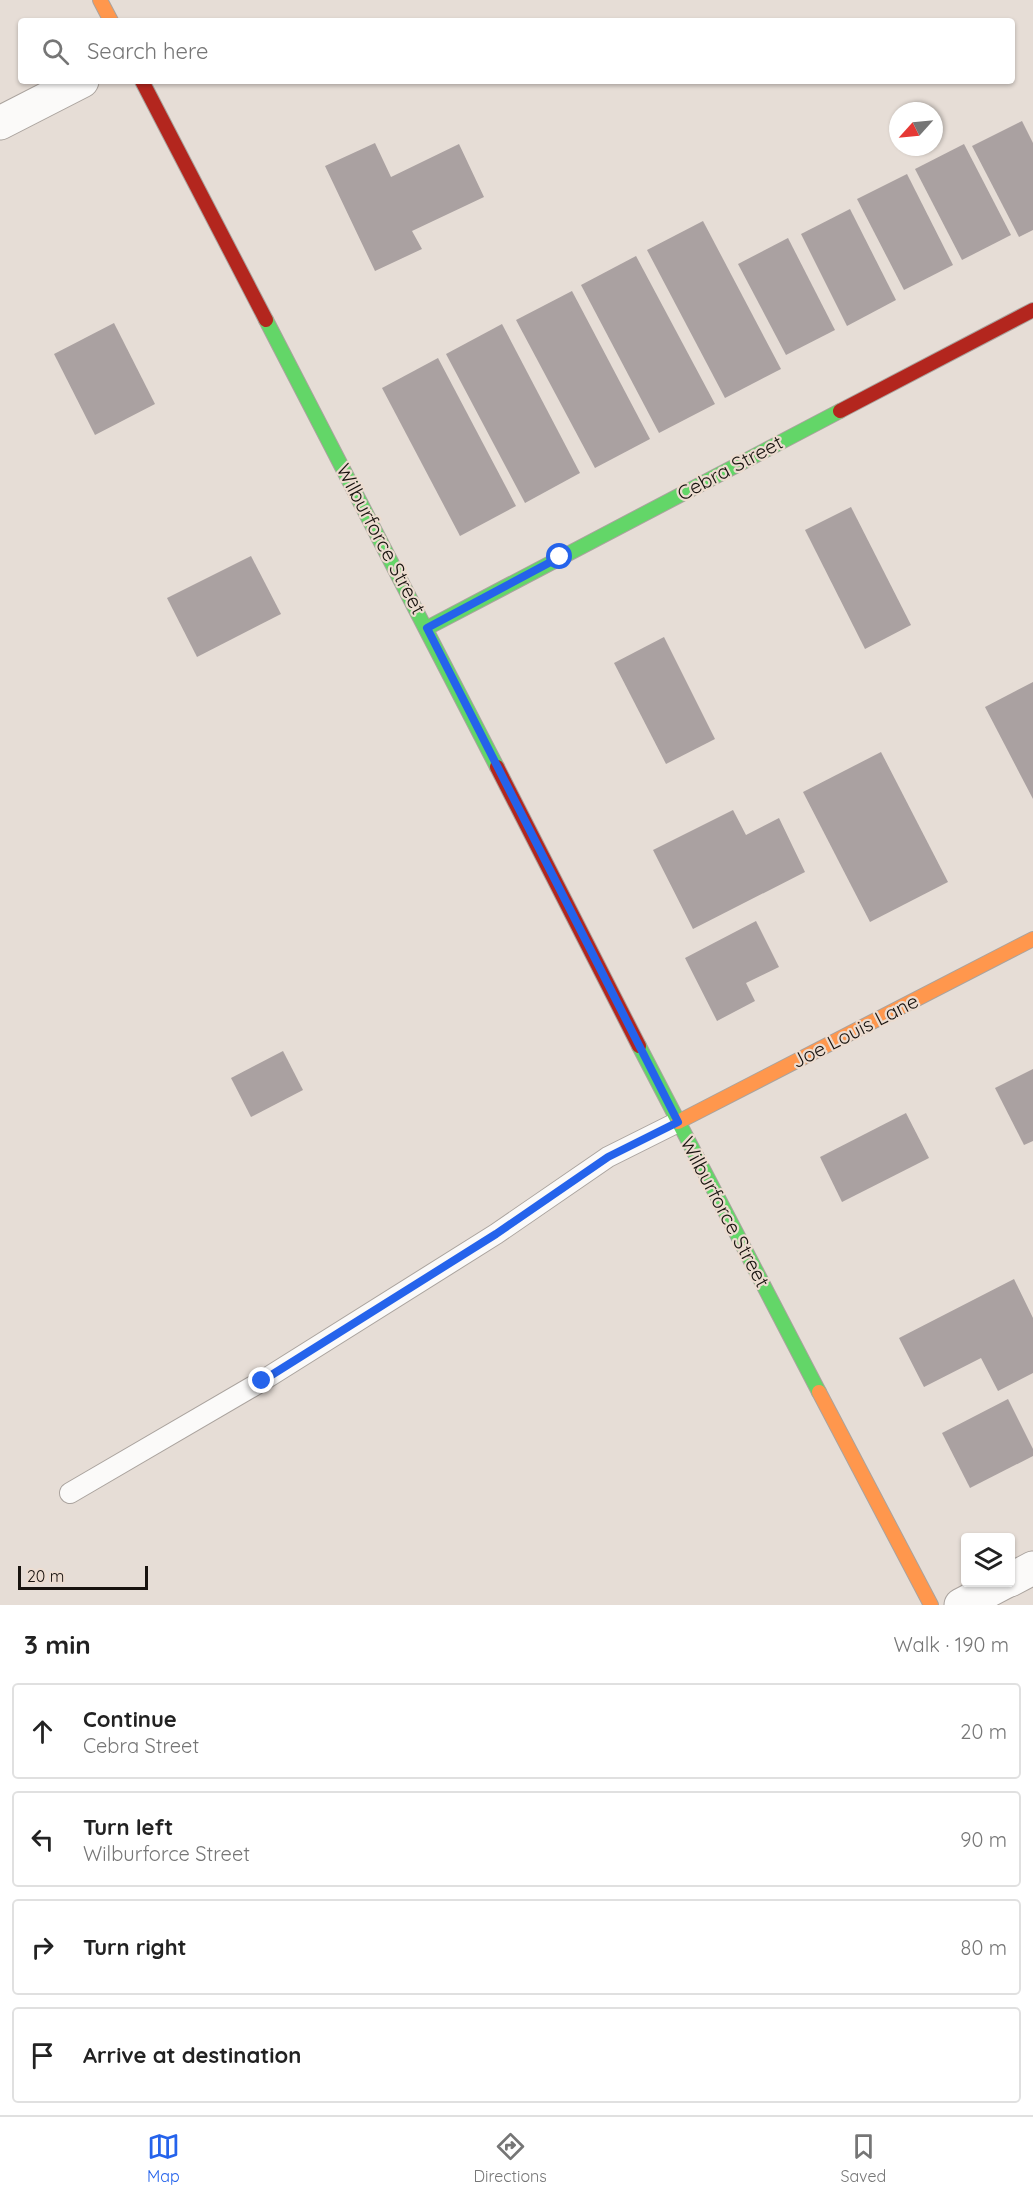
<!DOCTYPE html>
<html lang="en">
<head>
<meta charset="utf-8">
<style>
  body { margin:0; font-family:Quicksand,sans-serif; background:#f2f2f2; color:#222 }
  .controls { position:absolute; right:18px; bottom:18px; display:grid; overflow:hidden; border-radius:6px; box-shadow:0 2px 4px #0004 }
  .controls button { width:54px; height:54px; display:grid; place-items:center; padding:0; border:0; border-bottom:2px solid #e0e0e0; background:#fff; color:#222; font:30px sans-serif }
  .compass { position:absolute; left:889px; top:102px; width:54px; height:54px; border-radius:50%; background:#fff; box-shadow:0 2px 4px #0004; rotate:243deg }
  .scale { position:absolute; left:18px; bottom:15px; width:130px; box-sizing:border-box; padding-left:6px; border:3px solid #18130f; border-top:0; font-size:16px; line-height:21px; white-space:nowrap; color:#18130f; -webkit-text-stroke:4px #ecdcd0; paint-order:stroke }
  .stop { position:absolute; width:18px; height:18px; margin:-14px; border:4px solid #2563eb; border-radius:50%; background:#fff }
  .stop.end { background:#2563eb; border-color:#fff; box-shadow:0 2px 6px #0008 }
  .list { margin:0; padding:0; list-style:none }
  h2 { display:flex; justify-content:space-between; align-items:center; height:78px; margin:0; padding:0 24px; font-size:26px }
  h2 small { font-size:20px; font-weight:400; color:#767676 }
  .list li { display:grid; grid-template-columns:39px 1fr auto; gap:18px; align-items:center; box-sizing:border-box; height:96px; margin:0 12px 12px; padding:0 12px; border:2px solid #e0e0e0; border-radius:6px }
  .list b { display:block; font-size:22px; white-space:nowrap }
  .list p { margin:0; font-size:20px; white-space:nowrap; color:#767676 }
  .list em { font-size:20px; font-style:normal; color:#767676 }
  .icon { flex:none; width:33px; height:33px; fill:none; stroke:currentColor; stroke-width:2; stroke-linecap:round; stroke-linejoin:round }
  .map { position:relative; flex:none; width:1033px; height:1605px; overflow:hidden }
  .search { position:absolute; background:#fff; box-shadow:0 2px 4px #0004; left:18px; right:18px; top:18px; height:66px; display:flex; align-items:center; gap:15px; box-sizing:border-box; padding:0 21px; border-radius:6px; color:#767676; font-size:22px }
  .sheet { height:510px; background:#fff }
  nav { display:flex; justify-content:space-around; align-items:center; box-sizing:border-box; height:84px; border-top:2px solid #e0e0e0; background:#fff; font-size:16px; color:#767676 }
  nav a { display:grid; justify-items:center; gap:3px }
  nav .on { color:#2563eb }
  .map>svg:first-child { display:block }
  .building { fill:#aaa1a1 }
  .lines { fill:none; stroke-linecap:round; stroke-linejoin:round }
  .lane-casing { stroke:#aaa39e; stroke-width:22 }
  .street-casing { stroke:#aaa39e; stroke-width:35 }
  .fast-casing { stroke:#aaa39e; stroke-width:16 }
  .slow-casing { stroke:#aaa39e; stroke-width:16 }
  .jam-casing { stroke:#aaa39e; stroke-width:16 }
  .lane { stroke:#fbfaf9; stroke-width:20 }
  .street { stroke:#fbfaf9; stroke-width:33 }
  .fast { stroke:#63d668; stroke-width:14 }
  .slow { stroke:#ff974d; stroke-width:14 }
  .jam { stroke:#b3261e; stroke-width:14 }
  .route { stroke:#2563eb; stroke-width:8 }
  .labels { text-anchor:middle; stroke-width:4.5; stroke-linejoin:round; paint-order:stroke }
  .street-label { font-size:20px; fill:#18130f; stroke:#ecdcd0 }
</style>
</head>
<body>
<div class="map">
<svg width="1033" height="1605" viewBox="0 0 1033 1605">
  <rect width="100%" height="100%" fill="#e6ddd6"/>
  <g class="building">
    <path d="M1022,121l11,22v87l-14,7 -47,-91z"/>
    <path d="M375,143l16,34 68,-33 25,53 -72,34 10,18 -47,22 -50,-105z"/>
    <path d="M964,144l47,91 -49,25 -47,-91z"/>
    <path d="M907,174l46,91 -49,25 -47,-91z"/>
    <path d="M850,209l46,91 -49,26 -46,-92z"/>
    <path d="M703,221l78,148 -56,29 -78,-148z"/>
    <path d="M788,238l47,92 -49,25 -48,-91z"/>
    <path d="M636,256l79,148 -56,29 -78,-148z"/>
    <path d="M572,291l78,148 -55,29 -79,-148z"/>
    <path d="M114,323l41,81 -60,31 -41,-81z"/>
    <path d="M502,324l78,149 -55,30 -79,-149z"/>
    <path d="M438,358l78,148 -56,30 -78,-148z"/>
    <path d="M851,507l60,118 -46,24 -60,-119z"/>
    <path d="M251,556l30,58 -84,43 -30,-59z"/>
    <path d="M664,637l51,102 -49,25 -52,-101z"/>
    <path d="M1033,682v117l-48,-92z"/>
    <path d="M881,752l67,130 -78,40 -67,-130z"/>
    <path d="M733,810l13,25 33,-17 26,54 -112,57 -40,-79z"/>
    <path d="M756,921l23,46 -33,16 9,18 -38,20 -32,-63z"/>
    <path d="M283,1051l20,39 -52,27 -20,-39z"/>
    <path d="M1033,1069v72l-9,4 -29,-57z"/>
    <path d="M906,1113l23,45 -87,44 -22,-45z"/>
    <path d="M1014,1279l19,39v55l-35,18 -17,-33 -57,29 -25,-49z"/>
    <path d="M1008,1399l25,50v7l-63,32 -28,-55z"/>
  </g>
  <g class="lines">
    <defs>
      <path id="lane" d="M70,1493l192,-112 234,-147 112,-77 70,-35"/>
      <g id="street">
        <path d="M0,123l82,-42"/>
        <path d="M1010,1580l23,-12"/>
        <path d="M961,1605l44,-23"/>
      </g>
      <g id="fast">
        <path d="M266,320l231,447"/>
        <path d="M427,628l413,-217"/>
        <path d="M639,1046l180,346"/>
      </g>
      <g id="slow">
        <path d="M100,0l11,21"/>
        <path d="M678,1122l355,-183"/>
        <path d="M819,1392l112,213"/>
      </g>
      <g id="jam">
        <path d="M142,81l124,239"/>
        <path d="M840,411l193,-101"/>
        <path d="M497,767l142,279"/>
      </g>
    </defs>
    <use href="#lane" class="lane-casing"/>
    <use href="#street" class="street-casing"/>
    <use href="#fast" class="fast-casing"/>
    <use href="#slow" class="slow-casing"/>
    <use href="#jam" class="jam-casing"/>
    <use href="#lane" class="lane"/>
    <use href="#street" class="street"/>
    <use href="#fast" class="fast"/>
    <use href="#slow" class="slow"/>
    <use href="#jam" class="jam"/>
  </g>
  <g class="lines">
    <path class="route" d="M262,1381l234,-147 112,-77 70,-35 -251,-494 133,-71"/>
  </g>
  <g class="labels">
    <g class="street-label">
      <text transform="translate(730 468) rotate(-28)" y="7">Cebra Street</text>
      <text transform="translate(381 539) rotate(62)" y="7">Wilburforce Street</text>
      <text transform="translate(855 1031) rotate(-27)" y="7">Joe Louis Lane</text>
      <text transform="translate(725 1212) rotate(62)" y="7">Wilburforce Street</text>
    </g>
  </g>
</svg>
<div class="controls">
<button><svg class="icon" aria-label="layers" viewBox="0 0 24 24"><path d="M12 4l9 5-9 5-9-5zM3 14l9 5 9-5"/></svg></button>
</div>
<svg class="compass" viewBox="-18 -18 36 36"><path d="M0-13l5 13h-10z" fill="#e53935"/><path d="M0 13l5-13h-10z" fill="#767676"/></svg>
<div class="scale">20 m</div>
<div class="stop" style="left:560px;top:557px"></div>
<div class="stop end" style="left:262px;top:1381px"></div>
<div class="search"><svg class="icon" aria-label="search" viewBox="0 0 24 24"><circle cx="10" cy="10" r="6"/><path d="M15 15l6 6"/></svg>Search here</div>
</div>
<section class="sheet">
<h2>3 min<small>Walk · 190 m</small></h2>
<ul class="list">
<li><svg class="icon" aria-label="ahead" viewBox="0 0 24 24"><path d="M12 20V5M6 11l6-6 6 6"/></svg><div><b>Continue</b><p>Cebra Street</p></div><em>20 m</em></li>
<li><svg class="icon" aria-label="left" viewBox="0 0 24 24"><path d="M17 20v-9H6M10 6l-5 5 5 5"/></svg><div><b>Turn left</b><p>Wilburforce Street</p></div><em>90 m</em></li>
<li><svg class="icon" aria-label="right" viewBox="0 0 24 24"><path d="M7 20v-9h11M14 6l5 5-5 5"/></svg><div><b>Turn right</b></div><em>80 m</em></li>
<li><svg class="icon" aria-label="arrive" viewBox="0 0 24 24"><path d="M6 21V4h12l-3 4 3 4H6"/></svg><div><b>Arrive at destination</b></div></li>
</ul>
</section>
<nav>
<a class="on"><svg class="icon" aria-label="map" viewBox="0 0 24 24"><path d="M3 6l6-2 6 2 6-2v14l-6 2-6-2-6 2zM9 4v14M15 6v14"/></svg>Map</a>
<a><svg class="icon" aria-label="directions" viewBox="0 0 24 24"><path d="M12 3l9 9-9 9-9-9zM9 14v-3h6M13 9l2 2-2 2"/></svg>Directions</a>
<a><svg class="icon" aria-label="saved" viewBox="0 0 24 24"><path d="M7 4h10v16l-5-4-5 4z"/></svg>Saved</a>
</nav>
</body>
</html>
